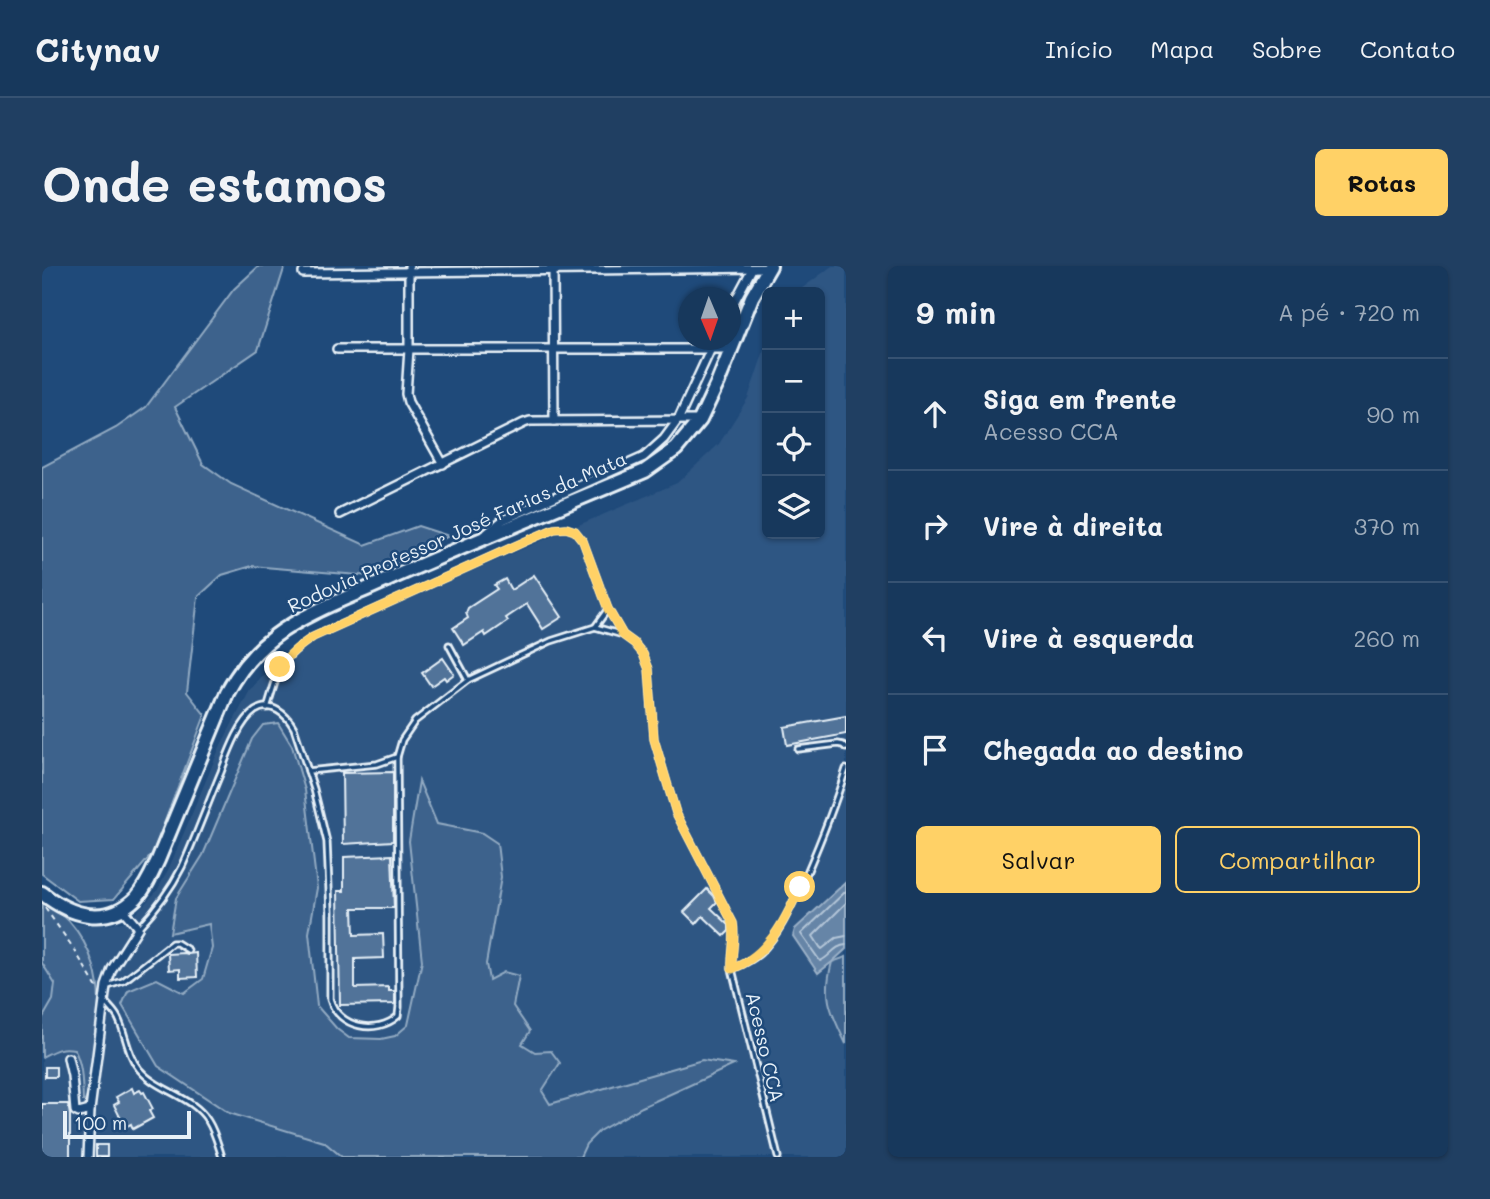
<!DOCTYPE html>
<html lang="pt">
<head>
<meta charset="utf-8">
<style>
  body { margin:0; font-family:Mali,sans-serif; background:#203f62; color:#f1f3f6 }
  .controls { position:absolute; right:21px; top:21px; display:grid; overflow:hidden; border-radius:10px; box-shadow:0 2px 5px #0004 }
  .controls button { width:63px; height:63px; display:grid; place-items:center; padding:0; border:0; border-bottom:2px solid #365272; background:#17385c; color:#f1f3f6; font:35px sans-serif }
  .compass { position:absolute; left:636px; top:21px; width:63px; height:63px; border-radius:50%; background:#17385c; box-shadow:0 2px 5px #0004; rotate:178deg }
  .scale { position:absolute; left:21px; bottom:18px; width:128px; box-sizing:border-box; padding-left:7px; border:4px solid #e8f1f8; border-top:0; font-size:19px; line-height:24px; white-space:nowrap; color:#e8f1f8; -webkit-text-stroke:5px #1f4a7a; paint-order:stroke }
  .stop { position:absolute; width:21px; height:21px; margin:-16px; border:5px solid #ffd166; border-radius:50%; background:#fff }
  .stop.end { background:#ffd166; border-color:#fff; box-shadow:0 2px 7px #0008 }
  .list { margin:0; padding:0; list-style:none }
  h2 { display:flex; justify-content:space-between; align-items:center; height:91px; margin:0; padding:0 28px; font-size:30px }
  h2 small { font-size:23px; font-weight:400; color:#9eacbb }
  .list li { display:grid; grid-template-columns:46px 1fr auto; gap:21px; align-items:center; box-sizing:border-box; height:112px; padding:0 28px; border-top:2px solid #365272 }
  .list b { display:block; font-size:26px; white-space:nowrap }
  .list p { margin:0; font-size:23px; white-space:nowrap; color:#9eacbb }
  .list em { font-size:23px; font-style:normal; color:#9eacbb }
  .actions { display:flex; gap:14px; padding:21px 28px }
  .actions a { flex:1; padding:16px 0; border:2px solid #ffd166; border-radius:10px; text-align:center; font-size:24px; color:#ffd166 }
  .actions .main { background:#ffd166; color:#111 }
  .icon { flex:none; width:38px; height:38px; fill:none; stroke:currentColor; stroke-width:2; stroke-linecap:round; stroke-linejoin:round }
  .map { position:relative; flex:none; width:804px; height:891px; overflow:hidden; border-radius:10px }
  header { display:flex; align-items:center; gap:42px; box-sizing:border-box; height:98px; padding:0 35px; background:#17385c; border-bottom:2px solid #365272 }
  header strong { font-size:33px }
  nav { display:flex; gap:38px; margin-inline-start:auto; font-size:24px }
  .intro { display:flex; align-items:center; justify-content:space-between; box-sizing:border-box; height:168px; padding:0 42px }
  h1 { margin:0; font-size:49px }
  .button { padding:18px 32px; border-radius:10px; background:#ffd166; color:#111; font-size:24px; font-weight:700 }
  main { display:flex; gap:42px; padding:0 42px }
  aside { flex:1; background:#17385c; border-radius:10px; box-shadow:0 2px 5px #0004 }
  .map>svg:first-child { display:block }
  .built { fill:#2e5683 }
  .green { fill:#3c628c; stroke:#92aac2; stroke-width:2 }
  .water { fill:#6685a7; stroke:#9ab0c7; stroke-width:2 }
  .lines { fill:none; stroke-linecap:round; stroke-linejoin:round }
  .shore { stroke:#b4c6d8; stroke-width:2 }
  .building { fill:#517399; stroke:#e8f1f8; stroke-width:2 }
  .lane-casing { stroke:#e8f1f8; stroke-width:9 }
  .street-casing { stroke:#e8f1f8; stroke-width:12 }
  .primary-casing { stroke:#e8f1f8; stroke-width:18 }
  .path { stroke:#e8f1f8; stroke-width:2; stroke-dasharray:5 5; stroke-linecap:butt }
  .lane { stroke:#1f4a7a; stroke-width:3.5 }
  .street { stroke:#1f4a7a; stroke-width:7 }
  .primary { stroke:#1f4a7a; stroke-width:12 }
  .route { stroke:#ffd166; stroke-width:9 }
  .labels { text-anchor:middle; stroke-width:5; stroke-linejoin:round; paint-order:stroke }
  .street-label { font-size:19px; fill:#e8f1f8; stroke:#1f4a7a }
</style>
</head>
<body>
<header>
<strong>Citynav</strong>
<nav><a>Início</a><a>Mapa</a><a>Sobre</a><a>Contato</a></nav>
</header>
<div class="intro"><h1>Onde estamos</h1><a class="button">Rotas</a></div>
<main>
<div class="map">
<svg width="804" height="891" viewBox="0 0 804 891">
  <rect width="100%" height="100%" fill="#1f4a7a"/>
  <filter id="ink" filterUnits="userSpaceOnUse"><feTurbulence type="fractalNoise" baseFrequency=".0143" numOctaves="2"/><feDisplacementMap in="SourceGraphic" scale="14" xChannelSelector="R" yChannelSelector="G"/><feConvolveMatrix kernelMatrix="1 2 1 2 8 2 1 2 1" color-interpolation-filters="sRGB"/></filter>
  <g filter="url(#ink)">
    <path class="built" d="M790,0h14v891h-804v-243l8,5 30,5 25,1 23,-4 29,-30 12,-23 51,-121 30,-57 28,-30 50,-28 349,-149 42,-39 29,-46 19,-56v192h53v-242h-23z"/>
    <g class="green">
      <path d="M217,0h28l-3,3 -26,81 -83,57 28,57 28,20 134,61 53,-19 31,10 -79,40 -118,-10 -30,9 -24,22 -11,95 18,23 -52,138 -39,46 -36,2 -36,-27v-407l74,-39 30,-21 88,-118z"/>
      <path d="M236,457l14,23 13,44 12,98 -8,45 8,73 20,23 12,9 32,1 14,-3 13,-11 14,-64 -13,-120 10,-60 18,43 45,9 15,10 4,34 -15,87 3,16 15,-8 15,4 -6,30 17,25 -8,13 13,8 16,-1 9,12 -18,28 8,13 152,-44 32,5 -92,42 -43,24 -13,13 -6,13h-238l-18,-15 -95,-29 -71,-47 -36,-61 6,-14 29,-12 27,14 19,-14 9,-31 -3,-24 -39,9 6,-35 27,-43 49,-116 11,-14z"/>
      <path d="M0,637c9,5 20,10 27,18 23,26 33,61 29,95 0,7 -3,14 -3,22 -3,21 0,44 -10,63h-2c-1,-18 0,-36 -9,-52 -13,-3 -21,2 -32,8v-38l11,-19 2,-16 -13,-21z"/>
      <path d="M804,691v87c-15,-32 -24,-46 -14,-82z"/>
    </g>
    <path class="water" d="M804,616v67l-14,13 -14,11 -25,-37 2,-7z"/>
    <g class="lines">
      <g class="shore">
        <path d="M804,625l-45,43 19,27c9,-3 15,-16 26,-16"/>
        <path d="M804,637l-33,33 7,11 2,2 14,-11 10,-2"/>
      </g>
    </g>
    <g class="building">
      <path d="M492,309l28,42 -19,12 -16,-25 -21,14 2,3 -22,15 -2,-4 -20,13 -11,-17 15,-10 -2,-5 2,-5 29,-19 -3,-4 11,-6 6,11z"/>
      <path d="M401,392l11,16 -8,6 -2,-3 -13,9 -9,-13z"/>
      <path d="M804,450v18l-59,11 -3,-18z"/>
      <path d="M351,506v69l-50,3 -1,-71z"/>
      <path d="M350,589l2,53h-41l1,27 29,-1 1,24 -29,1v29l34,-1v4h6v13l-55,1 -2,-114h6v-34z"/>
      <path d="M665,623l7,7 3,6 -6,6 18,17v6l-5,5 -21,-20 -7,8 -12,-12z"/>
      <path d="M142,687l4,1 8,-1 1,24 -17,1v-9l-11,1 -1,-16z"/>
      <rect x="3" y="801" width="11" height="10"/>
      <path d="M90,822l2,5 6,-3 2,3 2,-1 9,17 -4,2 4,7 -20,11 -2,-5 -6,3 -11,-22 5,-3 -3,-5z"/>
      <path d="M0,838h26l2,11v42h-28z"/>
      <rect x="54" y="879" width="11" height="12"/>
    </g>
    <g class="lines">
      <defs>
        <g id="lane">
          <path d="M553,361l28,8"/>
          <path d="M426,414l83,-39 44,-14 13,-18"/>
          <path d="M225,442c12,-38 11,-48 46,-71l213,-96 28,-12 12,-1 9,3 8,10 25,68 15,26 11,8 9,11 6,15 5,70 22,74 57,110c3,15 -2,30 -1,46"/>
          <path d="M756,483l40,-5 5,1 3,3"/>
          <path d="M266,505l69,-7 20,-7 5,-17 13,-19 53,-41 -19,-35"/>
          <path d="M96,662c18,-19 32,-37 44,-61 14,-31 26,-64 39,-95 7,-18 18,-50 34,-61 16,-11 32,4 39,17l20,61 13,53 3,70v87c8,29 47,36 68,17l1,-9 -2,-250"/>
          <path d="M66,720l15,-5 7,-5 42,-33h5l11,7"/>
          <path d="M62,735c5,5 11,11 14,17 8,16 9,36 21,51 19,23 53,26 69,52 7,11 10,24 14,36"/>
          <path d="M736,891l-46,-188c10,-4 20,-9 28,-16 22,-22 33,-51 46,-78 15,-35 29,-70 40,-106"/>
        </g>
        <g id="street">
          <path d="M367,0v83l-3,45 2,8 35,62"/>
          <path d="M511,1l1,154"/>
          <path d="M261,7l465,-5"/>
          <path d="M688,44l22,-41"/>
          <path d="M295,83h393"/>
          <path d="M298,248l184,-91 6,-2 169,-1"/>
          <path d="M445,267l16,-13 141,-63 20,-18 14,-19 37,-80"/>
          <path d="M26,792l4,18 3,35 4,2 11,-3"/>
          <path d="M46,891l2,-47 16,-124 6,-17 26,-41 -16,-19"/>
        </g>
        <path id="primary" d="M0,627c29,23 64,34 94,5 10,-11 16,-25 22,-38l69,-167c12,-23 27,-41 48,-57 32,-24 73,-38 110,-55 85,-38 173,-73 260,-110l31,-22 24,-29 18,-38 34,-85 18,-31"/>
      </defs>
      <use href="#lane" class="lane-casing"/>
      <use href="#street" class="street-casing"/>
      <use href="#primary" class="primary-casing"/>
      <path class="path" d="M3,642l29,41 23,39"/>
      <use href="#lane" class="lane"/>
      <use href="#street" class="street"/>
      <use href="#primary" class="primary"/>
    </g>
  </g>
  <g class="lines" filter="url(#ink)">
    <path class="route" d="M238,401c8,-13 20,-21 33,-30l213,-96 28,-12 12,-1 9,3 8,10 25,68 15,26 11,8 9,11 6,15 5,70 22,74 57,110c3,15 -2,30 -1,46 36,-14 53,-48 68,-82"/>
  </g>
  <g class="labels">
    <g class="street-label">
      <text transform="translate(415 266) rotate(-24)" y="7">Rodovia Professor José Farias da Mata</text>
      <text transform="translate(723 781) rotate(77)" y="7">Acesso CCA</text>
    </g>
  </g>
</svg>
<div class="controls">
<button>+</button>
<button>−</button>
<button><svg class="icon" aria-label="locate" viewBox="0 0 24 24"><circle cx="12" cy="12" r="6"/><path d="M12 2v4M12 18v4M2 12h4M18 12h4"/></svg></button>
<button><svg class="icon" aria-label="layers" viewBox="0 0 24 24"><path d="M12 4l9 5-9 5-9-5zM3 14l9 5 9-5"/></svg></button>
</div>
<svg class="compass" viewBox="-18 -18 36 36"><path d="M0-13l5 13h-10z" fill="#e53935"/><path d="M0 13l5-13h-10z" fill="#9eacbb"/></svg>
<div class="scale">100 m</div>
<div class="stop" style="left:758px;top:621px"></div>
<div class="stop end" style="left:238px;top:401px"></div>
</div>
<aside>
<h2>9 min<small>A pé · 720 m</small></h2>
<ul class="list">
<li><svg class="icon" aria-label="ahead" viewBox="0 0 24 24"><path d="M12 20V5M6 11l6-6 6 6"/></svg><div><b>Siga em frente</b><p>Acesso CCA</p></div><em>90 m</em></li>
<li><svg class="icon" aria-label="right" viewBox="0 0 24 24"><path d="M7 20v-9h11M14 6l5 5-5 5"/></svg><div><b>Vire à direita</b></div><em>370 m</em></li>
<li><svg class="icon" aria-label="left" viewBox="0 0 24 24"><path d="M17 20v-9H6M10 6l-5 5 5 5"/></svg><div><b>Vire à esquerda</b></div><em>260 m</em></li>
<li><svg class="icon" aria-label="arrive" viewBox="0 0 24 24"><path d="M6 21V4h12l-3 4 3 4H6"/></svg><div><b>Chegada ao destino</b></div></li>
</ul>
<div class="actions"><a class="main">Salvar</a><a>Compartilhar</a></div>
</aside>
</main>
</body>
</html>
